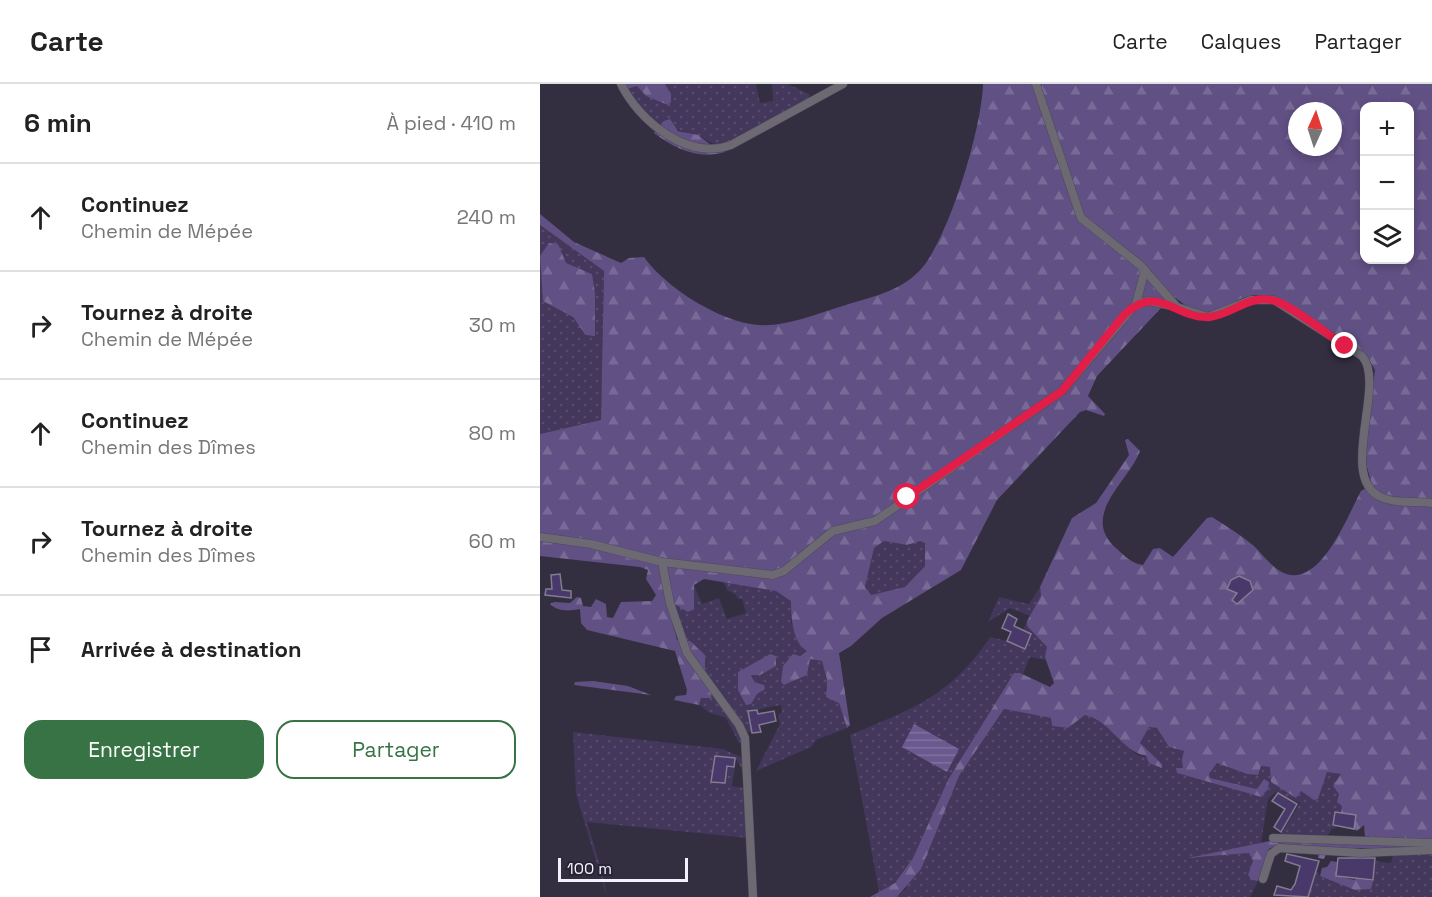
<!DOCTYPE html>
<html lang="fr">
<head>
<meta charset="utf-8">
<style>
  body { margin:0; font-family:"Space Grotesk",sans-serif; background:#f6f6f6; color:#222 }
  .controls { position:absolute; right:18px; top:18px; display:grid; overflow:hidden; border-radius:12px; box-shadow:0 3px 9px #0003 }
  .controls button { width:54px; height:54px; display:grid; place-items:center; padding:0; border:0; border-bottom:2px solid #e0e0e0; background:#fff; color:#222; font:30px sans-serif }
  .compass { position:absolute; left:748px; top:18px; width:54px; height:54px; border-radius:50%; background:#fff; box-shadow:0 3px 9px #0003; rotate:3deg }
  .scale { position:absolute; left:18px; bottom:15px; width:130px; box-sizing:border-box; padding-left:6px; border:3px solid #f4f1fd; border-top:0; font-size:16px; line-height:21px; white-space:nowrap; color:#f4f1fd; -webkit-text-stroke:4px #292436; paint-order:stroke }
  .stop { position:absolute; width:18px; height:18px; margin:-14px; border:4px solid #e11d48; border-radius:50%; background:#fff }
  .stop.end { background:#e11d48; border-color:#fff; box-shadow:0 2px 6px #0008 }
  .list { margin:0; padding:0; list-style:none }
  h2 { display:flex; justify-content:space-between; align-items:center; height:78px; margin:0; padding:0 24px; font-size:26px }
  h2 small { font-size:20px; font-weight:400; color:#767676 }
  .list li { display:grid; grid-template-columns:39px 1fr auto; gap:18px; align-items:center; box-sizing:border-box; height:108px; padding:0 24px; border-top:2px solid #e0e0e0 }
  .list b { display:block; font-size:22px; white-space:nowrap }
  .list p { margin:0; font-size:20px; white-space:nowrap; color:#767676 }
  .list em { font-size:20px; font-style:normal; color:#767676 }
  .actions { display:flex; gap:12px; padding:18px 24px }
  .actions a { flex:1; padding:14px 0; border:2px solid #387346; border-radius:18px; text-align:center; font-size:21px; color:#387346 }
  .actions .main { background:#387346; color:#fff }
  .icon { flex:none; width:33px; height:33px; fill:none; stroke:currentColor; stroke-width:2; stroke-linecap:round; stroke-linejoin:round }
  .map { position:relative; flex:none; width:892px; height:813px; overflow:hidden }
  header { display:flex; align-items:center; gap:36px; box-sizing:border-box; height:84px; padding:0 30px; background:#fff; border-bottom:2px solid #e0e0e0 }
  header strong { font-size:28px }
  nav { display:flex; gap:33px; margin-inline-start:auto; font-size:21px }
  main { display:flex }
  aside { flex:1; background:#fff }
  .map>svg:first-child { display:block }
  .green { fill:url(#green-dots) }
  .forest { fill:url(#forest-firs); fill-rule:evenodd }
  .water { fill:url(#water-rules) }
  .building { fill:#49386a; stroke:#827c92; stroke-width:1.5 }
  .lines { fill:none; stroke-linecap:round; stroke-linejoin:round }
  .minor-casing { stroke:#4e495a; stroke-width:9 }
  .minor { stroke:#6c6973; stroke-width:8 }
  .route { stroke:#e11d48; stroke-width:8 }
</style>
</head>
<body>
<header>
<strong>Carte</strong>
<nav><a>Carte</a><a>Calques</a><a>Partager</a></nav>
</header>
<main>
<aside>
<h2>6 min<small>À pied · 410 m</small></h2>
<ul class="list">
<li><svg class="icon" aria-label="ahead" viewBox="0 0 24 24"><path d="M12 20V5M6 11l6-6 6 6"/></svg><div><b>Continuez</b><p>Chemin de Mépée</p></div><em>240 m</em></li>
<li><svg class="icon" aria-label="right" viewBox="0 0 24 24"><path d="M7 20v-9h11M14 6l5 5-5 5"/></svg><div><b>Tournez à droite</b><p>Chemin de Mépée</p></div><em>30 m</em></li>
<li><svg class="icon" aria-label="ahead" viewBox="0 0 24 24"><path d="M12 20V5M6 11l6-6 6 6"/></svg><div><b>Continuez</b><p>Chemin des Dîmes</p></div><em>80 m</em></li>
<li><svg class="icon" aria-label="right" viewBox="0 0 24 24"><path d="M7 20v-9h11M14 6l5 5-5 5"/></svg><div><b>Tournez à droite</b><p>Chemin des Dîmes</p></div><em>60 m</em></li>
<li><svg class="icon" aria-label="arrive" viewBox="0 0 24 24"><path d="M6 21V4h12l-3 4 3 4H6"/></svg><div><b>Arrivée à destination</b></div></li>
</ul>
<div class="actions"><a class="main">Enregistrer</a><a>Partager</a></div>
</aside>
<div class="map">
<svg width="892" height="813" viewBox="0 0 892 813">
  <defs>
    <pattern id="green-dots" width="8" height="8" patternUnits="userSpaceOnUse" patternTransform="scale(1.5)"><rect width="8" height="8" fill="#43375b"/><path d="M2 2h.1M6 6h.1" fill="none" stroke="#564b6b" stroke-width="1.8" stroke-linecap="round"/></pattern>
    <pattern id="forest-firs" width="22" height="20" patternUnits="userSpaceOnUse" patternTransform="scale(1.5)"><rect width="22" height="20" fill="#615084"/><path d="M5 1l3.5 6h-7zM16 11l3.5 6h-7z" fill="#786a96"/></pattern>
    <pattern id="water-rules" width="6" height="5" patternUnits="userSpaceOnUse" patternTransform="scale(1.5)"><rect width="6" height="5" fill="#6a598e"/><path d="M0 2.5h6" fill="none" stroke="#80719f"/></pattern>
  </defs>
  <rect width="100%" height="100%" fill="#332e40"/>
  <g class="green">
    <path d="M125,0h91l4,19 13,-2 -1,-17h16l21,10 1,4 -84,46c-15,3 -18,-6 -31,-9 -41,-14 -43,-6 -68,-46l10,-3 9,10 19,-8z"/>
    <path d="M0,141l64,46 -3,149 -61,14z"/>
    <path d="M380,456l5,3v23l-20,21 -34,8 -6,-7 9,-40 10,-7 23,4z"/>
    <path d="M183,497l53,10 16,10 -1,21 17,28 -25,16 1,19 23,-10 3,-16 12,2 6,18 -3,11 14,13 8,25 -31,12 -5,7 -55,24 24,-47 -2,-9 4,-3 -1,-7 -32,6 3,20 -5,2 -45,-61 -3,-20 -9,-10 -5,-1 -12,-33 21,-23 8,19 17,-6 8,21 19,-6 -4,-14h-4l-3,-5 -8,-4z"/>
    <path d="M500,503l1,9 -11,20 -20,-8 -22,14 11,-25 30,7z"/>
    <path d="M487,537v5l20,21 -1,13 -16,-3 -7,17 -3,-1 -72,107 -35,78 -18,25 -16,9 -29,-157c62,-26 101,-39 140,-98l17,4 24,-7 -8,-4z"/>
    <path d="M172,609l26,34 5,17 -4,-1 -13,-25 -16,-5 -11,-8 2,-7z"/>
    <path d="M464,625l47,9 1,8 16,2 17,-13 11,2 40,37 21,7 -17,-18 9,-16 9,1 11,19 16,4 -1,17 -7,5 83,24 4,-18 -7,10 -47,-11 -1,-4 8,-11 30,11 11,1 3,-9 9,1 25,30 6,-7 17,9 9,-28 15,3 -3,20 3,12 -1,7 -6,-1 -2,13 4,1 -1,2 -4,1 -5,7 -46,-2 19,-31 -24,-11 -8,7 -7,44 -72,15 60,-5 4,8 -1,19 6,1 -8,16h-353l8,-7 54,-114z"/>
    <path d="M33,648l150,17 22,10 -1,14 -8,-14 -4,27 13,2 3,50 -161,-16 15,50 5,25 -31,-103z"/>
    <path d="M892,768v45h-124l8,-26 4,5 36,12 14,1 4,-28 17,2 2,-8z"/>
  </g>
  <g class="forest">
    <path d="M85,0h40l6,10v8l-3,3 -22,-9 -9,-10 -10,3z"/>
    <path d="M443,0h449v755l-67,-2 -1,-12 -7,6 -3,-2 2,-13 -15,-3 1,-7 -5,-4 2,-8 -6,-8 8,-12 -14,-2 -9,27 -4,1 -13,-9 -5,7 -25,-16 -1,-15 -9,-1 -3,9 -11,-1 -30,-11 -8,11 1,4 47,11 7,-10 5,3 -1,7 -7,8 -84,-24 -1,-5h7l-1,-9 2,-8 -15,-4 -12,-19 -8,-1 -9,16 22,21v4l-13,-5 -3,-7c-25,-5 -36,-36 -61,-41l-17,13 -16,-2 -1,-8 -47,-9 -45,67 -38,93 -24,28h-27l25,-14 18,-25 35,-78 66,-107h6l30,14 4,-4 -9,-26 2,-10 -20,-21v-5l14,-25 -1,-9 32,-69 24,-15 33,-48 -4,-15 3,-1 12,12c-10,29 -62,65 -23,98 8,7 15,15 26,16l10,-16 7,-1 13,9 34,-39 5,-1c14,9 29,18 42,29 8,8 16,19 26,25 38,23 67,-54 81,-80l11,-6 -5,-18 -2,-25 10,-72 -9,-16 -23,-12 -69,-45 -20,-2 -14,4 -17,10 -20,4 -14,-5 -20,-15 -7,14 -65,69 -9,20 17,18 -1,2 -18,-6 -6,2 -83,88 -36,70 -79,48 -31,28 -12,7 11,72 -3,3 -8,-25 -13,-6 1,-18 -5,-18 -12,-2 -3,16 -23,10 -3,-3 2,-16 10,-12 7,2 7,-5c-15,-9 -16,-35 -16,-50l-15,-10 -72,-12 -10,6v24l-6,3 -12,-7 -6,9 7,26 13,1 15,14v15l-6,5 13,18 -1,5h-10l-2,7 -25,-5 2,-4 10,-1 1,-5 -12,-39 -88,-21 -6,-7 -1,-14c-10,2 -22,3 -30,-5l4,-2 16,1 7,-6 4,1 2,8 8,1 5,-8 10,5 1,13 6,1 8,-16 31,-1 4,-6 -10,-16 2,-9 -8,-3 -100,-11v-122l61,-14 3,-149 -64,-46v-11l34,28 47,21 8,-5 15,-1c21,30 76,65 114,68 29,2 60,-12 88,-20 28,-9 56,-14 76,-37 28,-33 60,-141 61,-184zM824,22h46v154h-46zM757,27h36v36h-36zM344,457l23,4 13,-4 5,2v23l-20,21 -34,8 -6,-8 9,-39z"/>
    <path d="M130,35l8,12 20,4 13,10h9l5,7c-26,8 -50,-3 -71,-19l10,-12z"/>
    <path d="M9,159l9,1 8,19 26,11 3,19v43l-9,-1 -13,-18 -30,-16 -3,-45z"/>
    <path d="M230,570l6,2v10l-16,9h-9l3,7 10,3 1,4 -8,5 -6,10 -5,1 -8,-15v-18z"/>
    <path d="M53,597l35,5 23,9 -77,-10 1,-3z"/>
    <path d="M739,755l147,4 3,5h-101l-4,11 -6,-1v-11l-40,-3 -9,5 -11,32 -6,-1 -4,-5 5,-14 -4,-8 -61,5z"/>
    <path d="M820,775l-1,20 14,2 -2,8 -16,1 -35,-14 2,-8 5,-1 4,-6 6,1 -1,14 19,4z"/>
  </g>
  <path class="water" d="M374,640l45,25 -12,23 -45,-25z"/>
  <g class="building">
    <path d="M20,490l2,16 9,1v7l-26,-3 1,-6h6l-1,-14z"/>
    <path d="M699,492l11,5 3,9 -16,14 -5,-4 5,-7 -10,-4 4,-9z"/>
    <path d="M468,530l9,5 -3,7 17,8 -6,15 -18,-8 4,-9 -9,-4z"/>
    <path d="M217,626l1,4 16,-3 2,10 -17,4 2,7 -9,1 -4,-22z"/>
    <path d="M175,672l20,2 -1,9 -7,-1 -2,17 -14,-1z"/>
    <path d="M738,709l19,11 -16,28 -7,-5 11,-18 -13,-8z"/>
    <path d="M795,728l21,3 -2,14 -21,-4z"/>
    <path d="M747,770l32,7 -11,36 -34,-2 3,-9 14,4 4,-6 5,-18 -15,-5z"/>
    <path d="M798,774h37l-2,22 -37,-4z"/>
  </g>
  <g class="lines">
    <defs>
      <g id="minor">
        <path d="M81,0c18,37 67,77 110,61l112,-61"/>
        <path d="M496,0l45,134 59,47 37,42 31,10 43,-17h23l88,56c25,27 -25,122 19,141 15,7 35,4 51,6"/>
        <path d="M596,220l9,-34"/>
        <path d="M0,453l51,7 71,18 111,13 11,-4 49,-40 42,-10 187,-130 74,-87 13,-3 28,6"/>
        <path d="M122,478l8,41 17,50 52,72 6,13 8,159"/>
        <path d="M733,754l159,5"/>
        <path d="M723,795l8,-25 8,-6 82,5 71,-3"/>
      </g>
    </defs>
    <use href="#minor" class="minor-casing"/>
    <use href="#minor" class="minor"/>
  </g>
  <g class="lines">
    <path class="route" d="M367,413l155,-106 62,-76c34,-33 51,4 85,2 24,-2 40,-24 66,-16 16,4 53,34 70,45"/>
  </g>
</svg>
<div class="controls">
<button>+</button>
<button>−</button>
<button><svg class="icon" aria-label="layers" viewBox="0 0 24 24"><path d="M12 4l9 5-9 5-9-5zM3 14l9 5 9-5"/></svg></button>
</div>
<svg class="compass" viewBox="-18 -18 36 36"><path d="M0-13l5 13h-10z" fill="#e53935"/><path d="M0 13l5-13h-10z" fill="#767676"/></svg>
<div class="scale">100 m</div>
<div class="stop" style="left:367px;top:413px"></div>
<div class="stop end" style="left:805px;top:262px"></div>
</div>
</main>
</body>
</html>
